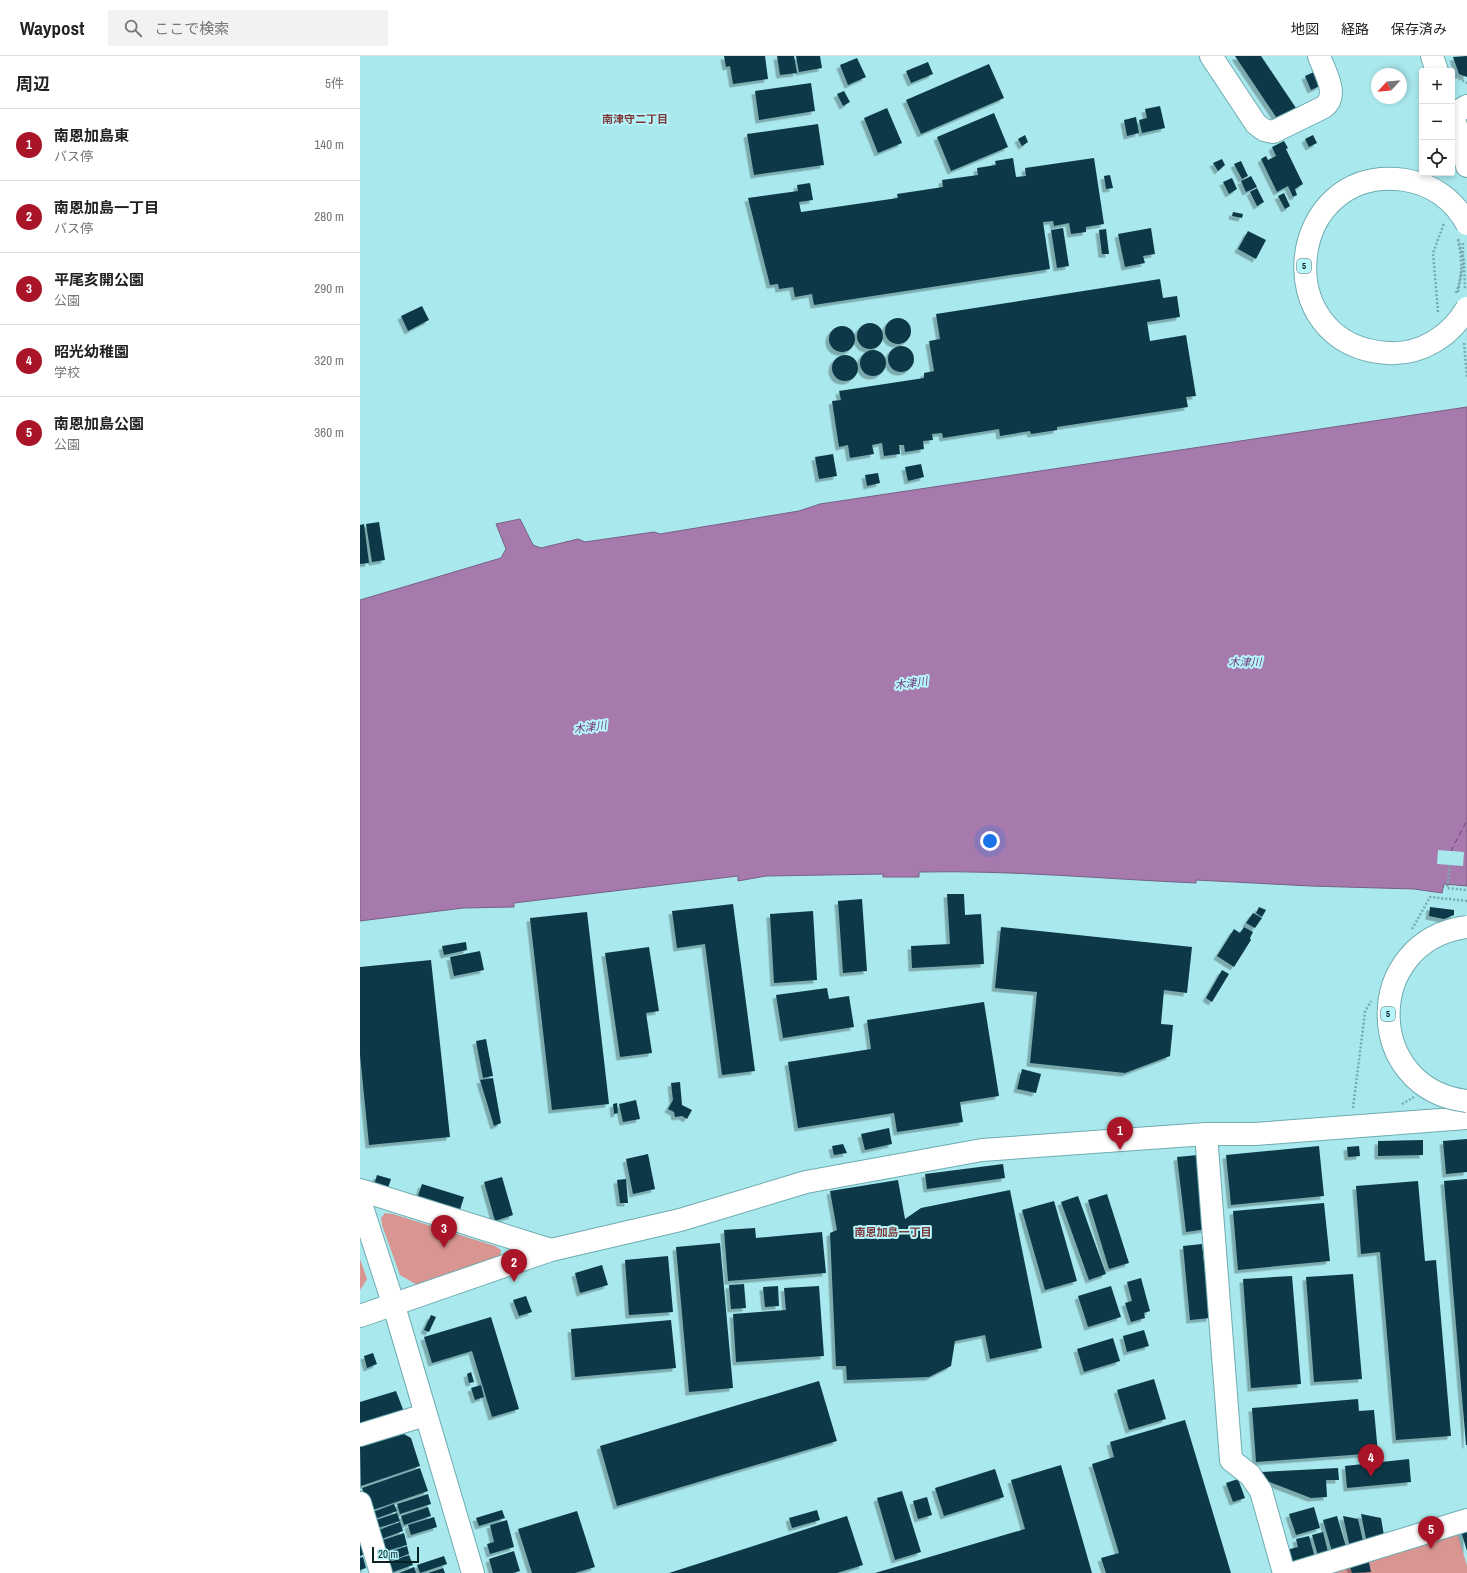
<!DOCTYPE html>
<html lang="ja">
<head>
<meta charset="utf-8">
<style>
  body { margin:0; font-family:"Archivo Narrow","Noto Sans JP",sans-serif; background:#f2f2f2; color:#222 }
  .controls { position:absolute; right:12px; top:12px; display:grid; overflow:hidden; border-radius:4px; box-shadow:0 2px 6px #0003 }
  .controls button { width:36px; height:36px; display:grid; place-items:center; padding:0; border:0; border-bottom:1px solid #e0e0e0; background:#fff; color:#222; font:20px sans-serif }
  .compass { position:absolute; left:1011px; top:12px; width:36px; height:36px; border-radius:50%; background:#fff; box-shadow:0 2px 6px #0003; rotate:244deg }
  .scale { position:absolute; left:12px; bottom:10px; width:47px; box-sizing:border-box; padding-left:4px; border:2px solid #082224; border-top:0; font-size:11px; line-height:14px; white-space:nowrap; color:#082224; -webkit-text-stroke:3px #b6f5fa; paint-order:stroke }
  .you { position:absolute; left:630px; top:785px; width:14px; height:14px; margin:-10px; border:3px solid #fff; border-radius:50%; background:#1a73e8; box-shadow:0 0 0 6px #1a73e833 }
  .badge { display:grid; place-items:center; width:26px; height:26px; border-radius:50%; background:#aa1429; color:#fff; font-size:13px; font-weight:700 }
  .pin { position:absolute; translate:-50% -33px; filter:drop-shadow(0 1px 2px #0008) }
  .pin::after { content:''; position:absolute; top:21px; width:14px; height:12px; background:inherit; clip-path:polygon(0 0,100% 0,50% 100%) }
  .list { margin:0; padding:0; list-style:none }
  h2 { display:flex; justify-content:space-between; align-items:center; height:52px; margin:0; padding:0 16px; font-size:17px }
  h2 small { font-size:13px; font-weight:400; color:#767676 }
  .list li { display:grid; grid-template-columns:26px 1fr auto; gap:12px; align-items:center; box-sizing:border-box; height:72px; padding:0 16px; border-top:1px solid #e0e0e0 }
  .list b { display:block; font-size:15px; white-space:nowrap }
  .list p { margin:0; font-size:13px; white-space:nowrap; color:#767676 }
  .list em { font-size:13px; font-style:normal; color:#767676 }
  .icon { flex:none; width:22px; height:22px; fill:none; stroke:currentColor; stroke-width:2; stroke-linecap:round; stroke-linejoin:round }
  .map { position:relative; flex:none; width:1107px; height:1517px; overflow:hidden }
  header { display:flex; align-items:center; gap:24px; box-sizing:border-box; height:56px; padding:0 20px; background:#fff; border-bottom:1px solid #e0e0e0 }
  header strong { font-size:19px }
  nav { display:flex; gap:22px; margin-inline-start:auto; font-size:14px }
  .search { width:280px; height:36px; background:#f2f2f2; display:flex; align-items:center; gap:10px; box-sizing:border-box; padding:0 14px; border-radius:4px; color:#767676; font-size:15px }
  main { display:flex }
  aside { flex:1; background:#fff }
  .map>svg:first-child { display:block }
  .green { fill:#d89592 }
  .water { fill:#a67aad; stroke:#776084 }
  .pier { fill:#a9e8ec }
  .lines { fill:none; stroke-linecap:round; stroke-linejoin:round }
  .ferry { stroke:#733c7c; stroke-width:1; stroke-dasharray:5 4; stroke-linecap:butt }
  .building { fill:#0a3947; filter:url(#shadow) }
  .minor-casing { stroke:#6facb1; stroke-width:24 }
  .major-casing { stroke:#6facb1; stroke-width:24 }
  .path { stroke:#78abaf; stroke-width:2.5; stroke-dasharray:2 2; stroke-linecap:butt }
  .minor { stroke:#fff; stroke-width:22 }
  .major { stroke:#fff; stroke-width:22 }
  .major-bridge-casing { stroke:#6facb1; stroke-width:24; stroke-linecap:butt }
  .path-bridge { stroke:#78abaf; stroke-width:2.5; stroke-dasharray:2 2; stroke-linecap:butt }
  .major-bridge { stroke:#fff; stroke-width:22 }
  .labels { text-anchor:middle; stroke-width:4; stroke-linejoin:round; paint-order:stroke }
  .shield { fill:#b6f5fa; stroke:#3c6164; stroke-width:1 }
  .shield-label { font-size:9px; font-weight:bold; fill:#082224 }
  .neighbourhood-label { font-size:11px; font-weight:bold; fill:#7f3737; stroke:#b6f5fa }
  .water-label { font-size:11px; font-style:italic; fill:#733c7c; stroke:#b6f5fa }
</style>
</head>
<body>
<header>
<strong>Waypost</strong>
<div class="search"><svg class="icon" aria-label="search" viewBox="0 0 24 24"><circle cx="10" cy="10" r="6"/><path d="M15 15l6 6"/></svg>ここで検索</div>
<nav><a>地図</a><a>経路</a><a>保存済み</a></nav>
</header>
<main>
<aside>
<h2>周辺<small>5件</small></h2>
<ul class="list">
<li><span class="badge">1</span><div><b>南恩加島東</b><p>バス停</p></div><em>140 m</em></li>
<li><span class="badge">2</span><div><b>南恩加島一丁目</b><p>バス停</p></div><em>280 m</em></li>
<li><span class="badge">3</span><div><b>平尾亥開公園</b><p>公園</p></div><em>290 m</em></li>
<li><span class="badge">4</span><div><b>昭光幼稚園</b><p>学校</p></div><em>320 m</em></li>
<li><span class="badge">5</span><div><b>南恩加島公園</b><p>公園</p></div><em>360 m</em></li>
</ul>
</aside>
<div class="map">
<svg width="1107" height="1517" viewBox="0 0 1107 1517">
  <defs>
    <filter id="shadow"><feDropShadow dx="-3.5" dy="3.5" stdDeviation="0" flood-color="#0004"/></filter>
  </defs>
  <rect width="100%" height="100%" fill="#a9e8ec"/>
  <g class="green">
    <path d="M25,1157l8,1 102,32 6,4 -1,7 -83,28 -17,-10 -18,-50 -1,-7z"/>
    <path d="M0,1203l7,20 -7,11z"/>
    <path d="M1097,1476l10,34v7h-149z"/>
  </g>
  <path class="water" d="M1107,351v479l-23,-2 -2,9 -28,-4 -104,-3 -114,-6v3c-92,-4 -185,-13 -277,-11v5h-36v-3l-117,2 -28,5v-5l-224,27v4l-51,1 -103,13v-321l141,-42 5,-9 -10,-25 24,-5 13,26 8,3 37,-9 7,3 69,-10 6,2 139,-23 21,-7z"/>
  <path class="pier" d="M1078,794l26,2 -1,14 -26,-2z"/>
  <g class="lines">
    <path class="ferry" d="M1091,795l16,-31"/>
  </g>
  <g class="building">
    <path d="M364,0h41l3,23 -35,5 -3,-18 -4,1z"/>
    <path d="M417,0h17l3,17 -17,2z"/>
    <path d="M436,0h24l2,12 -23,4z"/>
    <path d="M875,0h26l35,52 -18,12z"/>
    <path d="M1107,0v21l-8,-3 -6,-17z"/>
    <path d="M497,2l9,19 -18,8 -8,-20z"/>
    <path d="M568,6l5,12 -22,9 -5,-12z"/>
    <path d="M629,8l15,34 -83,36 -15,-34z"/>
    <path d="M954,16l6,14 -9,4 -6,-14z"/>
    <path d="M451,27l4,28 -56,9 -4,-29z"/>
    <path d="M484,35l6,11 -7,4 -6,-12z"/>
    <path d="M800,50l5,22 -23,5 -3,-13 8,-2 -2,-9z"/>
    <path d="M527,52l15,35 -24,10 -14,-35z"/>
    <path d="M634,57l14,34 -57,24 -14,-34z"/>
    <path d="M776,61l3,16 -12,3 -3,-16z"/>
    <path d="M458,68l6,41 -70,10 -7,-41z"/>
    <path d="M665,79l3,7 -6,4 -4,-7z"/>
    <path d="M953,79l4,8 -8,4 -4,-8z"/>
    <path d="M924,85l4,7 -2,1 17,35 -8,5 2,6 -4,2 -5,-11 -11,6 -16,-33 5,-3 2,4 8,-4 -4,-9z"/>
    <path d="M653,102l3,19 10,-1 -1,-8 69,-10 10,66 -18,3v5l-15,2 -2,-11 -15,3 -1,-5 -10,1 7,47 -236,36 -2,-11 -17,3 -2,-10 -14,2 -1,-5 -8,1 -22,-87 50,-7 -1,-6 13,-2 3,17 -14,2 2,10 97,-14 -1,-4 46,-7 -1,-7 36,-5 -1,-7 19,-3 -1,-4z"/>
    <path d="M862,103l3,6 -7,6 -5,-8z"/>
    <path d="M881,105l7,15 -6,3 -8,-15z"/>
    <path d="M750,119l3,13 -7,1 -2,-13z"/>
    <path d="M891,120l6,11 -11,5 -5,-11z"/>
    <path d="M872,122l5,11 -8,5 -6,-12z"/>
    <path d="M897,132l7,14 -7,4 -7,-14z"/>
    <path d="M924,137l6,13 -5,3 -7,-13z"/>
    <path d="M873,156l10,2 -1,4 -10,-2z"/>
    <path d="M703,172l6,38 -12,2 -6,-38z"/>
    <path d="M791,172l4,26 -12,2 2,7 -20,4 -7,-33z"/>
    <path d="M746,173l3,25h-7l-3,-24z"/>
    <path d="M888,175l18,9 -10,19 -18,-10z"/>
    <path d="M800,223l3,19 14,-2 3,21 -33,5 3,19 36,-6 10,61 -10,1 2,10 -131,20v3l-26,4 -1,-3 -30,5 -1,-7 -56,9 -1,-5 -10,1 1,6 -10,1 1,8 -19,3 -1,-7h-5l1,9 -16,2 -2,-13 -10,2 2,9 -24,4 -2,-13 -9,2 -7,-46 9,-1 -2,-9 85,-13v-5l10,-2 -5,-30 11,-2 -4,-25z"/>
    <path d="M62,250l7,14 -21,11 -7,-15z"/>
    <circle cx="538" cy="275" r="13"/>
    <circle cx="510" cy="280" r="13"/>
    <circle cx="482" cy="283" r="13"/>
    <circle cx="541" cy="303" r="13"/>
    <circle cx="513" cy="307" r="13"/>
    <circle cx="485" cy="312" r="13"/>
    <path d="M473,398l4,22 -18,3 -4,-22z"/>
    <path d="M561,408l3,13 -16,4 -3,-14z"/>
    <path d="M518,417l2,10 -13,3 -2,-11z"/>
    <path d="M19,466l6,38 -13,2 -6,-38z"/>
    <path d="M4,468l5,39 -9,1v-39z"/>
    <path d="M587,838h17l1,21 16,-1 3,50 -72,4 -1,-22 39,-2z"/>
    <path d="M502,843l5,72 -24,2 -5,-72z"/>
    <path d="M373,848l22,167 -33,4 -17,-131 -28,4 -5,-37z"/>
    <path d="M899,851l7,3 -4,7 -6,-4z"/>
    <path d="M1070,851l24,3v5l-10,4 -15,-3z"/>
    <path d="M453,855l4,69 -43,3 -4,-69z"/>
    <path d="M227,856l22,192 -57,6 -22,-192z"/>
    <path d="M893,857l9,5 -7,10 -9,-5z"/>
    <path d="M641,871l191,20 -5,46 -23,-3 -3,34 12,1 -3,31 -45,17 -95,-10 7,-71 -42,-4z"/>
    <path d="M884,871l9,5 -3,6 1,2 -17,27 -17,-11 17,-27 6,4z"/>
    <path d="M106,886l1,8 -23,5 -2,-9z"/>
    <path d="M289,891l10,64 -13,2 6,40 -32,4 -15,-104z"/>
    <path d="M120,895l4,19 -30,6 -4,-19z"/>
    <path d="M71,904l19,177 -81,8 -9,-90v-88z"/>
    <path d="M862,914l7,4 -17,28 -6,-4z"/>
    <path d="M467,932l2,11 20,-3 5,31 -71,11 -7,-43z"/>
    <path d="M624,946l15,94 -39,6 3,20 -66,10 -3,-19 -96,15 -10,-66 83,-13 -4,-29z"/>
    <path d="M126,983l7,37 -10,2 -7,-37z"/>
    <path d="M662,1013l19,5 -5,19 -19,-4z"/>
    <path d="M133,1022l8,45 -7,3 -14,-46z"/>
    <path d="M320,1026l2,23 10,5 -5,9 -5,-3 -7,1 -1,-5 -6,-3 5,-9 -2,-17z"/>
    <path d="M276,1044l4,19 -17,3 -4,-18z"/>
    <path d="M257,1047l1,10 -4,1 -1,-10z"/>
    <path d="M529,1072l3,16 -27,6 -4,-16z"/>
    <path d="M1107,1083v33l-21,2 -3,-33z"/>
    <path d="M1063,1084v15l-45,1v-15z"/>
    <path d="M483,1088l4,9 -13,2 -2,-9z"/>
    <path d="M959,1090l5,50 -93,9 -5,-50z"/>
    <path d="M999,1090l1,10 -12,1 -1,-10z"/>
    <path d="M288,1098l7,35 -22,5 -7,-35z"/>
    <path d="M838,1099l9,74 -21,3 -9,-75z"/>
    <path d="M643,1108l2,14 -78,11 -2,-15z"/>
    <path d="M17,1119l14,4 -3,9 -14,-3z"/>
    <path d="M142,1121l11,38 -18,6 -11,-39z"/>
    <path d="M266,1123l2,24h-8l-3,-23z"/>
    <path d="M1107,1123v266h-1l-22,-264z"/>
    <path d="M538,1124l7,39 16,-11 89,-18 32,158 -52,11 -5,-24 -30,6 -4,25 -22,11 -82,3 -1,-14h-10l-6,-133 7,-3 -7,-39z"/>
    <path d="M1058,1125l7,80 11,-1 15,176 -55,4 -16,-188 -19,2 -5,-68z"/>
    <path d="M62,1128l42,13 -5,16 -42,-14z"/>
    <path d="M747,1138l22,69 -20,6 -21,-69z"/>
    <path d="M718,1140l28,78 -17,6 -28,-78z"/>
    <path d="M694,1145l23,80 -32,9 -23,-80z"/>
    <path d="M964,1147l6,58 -92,9 -5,-59z"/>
    <path d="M395,1172l1,10 66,-6 4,41 -98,8 -4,-51z"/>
    <path d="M360,1187l13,145 -44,4 -13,-145z"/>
    <path d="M842,1188l8,74 -20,2 -7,-74z"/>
    <path d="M308,1200l5,56 -44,3 -4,-55z"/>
    <path d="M242,1209l6,20 -28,8 -5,-20z"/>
    <path d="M993,1218l9,105 -48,3 -8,-105z"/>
    <path d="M932,1220l9,108 -50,4 -8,-109z"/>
    <path d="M781,1222l9,33 -6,2 1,5 -14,4 -6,-19 7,-2 -5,-19z"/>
    <path d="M384,1228l2,24 -15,1 -2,-24z"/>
    <path d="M418,1230l1,20 -14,1 -2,-20z"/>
    <path d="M459,1230l5,70 -88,6 -3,-48 53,-4 -2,-22z"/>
    <path d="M751,1230l10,31 -33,10 -10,-31z"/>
    <path d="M166,1240l6,16 -13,4 -6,-16z"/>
    <path d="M71,1259l5,2 -7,15 -5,-2z"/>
    <path d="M131,1261l28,92 -27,8 -20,-66 -40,12 -8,-26z"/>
    <path d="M311,1264l5,48 -101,9 -4,-48z"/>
    <path d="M784,1274l5,16 -22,6 -4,-16z"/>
    <path d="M753,1282l7,23 -36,11 -7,-23z"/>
    <path d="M13,1297l4,11 -10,4 -3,-12z"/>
    <path d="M111,1316l3,10 -5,1 -2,-9z"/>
    <path d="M794,1323l12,40 -37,11 -12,-40z"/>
    <path d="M459,1325l18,60 -220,65 -17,-60z"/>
    <path d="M121,1329l3,12 -9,3 -4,-12z"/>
    <path d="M36,1335l8,21 -44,14v-24z"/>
    <path d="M998,1343l1,12 15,-1 4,43 -122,9 -4,-54z"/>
    <path d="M825,1364l46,153h-125l-5,-15 18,-5 -27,-89 22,-7 -4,-15z"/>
    <path d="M44,1378l7,4 9,28 -59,20 -1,-40z"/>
    <path d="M1049,1403l2,23 -64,6 -2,-22z"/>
    <path d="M701,1409l31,108h-217l150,-44 -14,-49z"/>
    <path d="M60,1412l8,23 -58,20 -8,-23z"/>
    <path d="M978,1412l1,12h-13l1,17 -16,1 -44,-17 -6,-9z"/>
    <path d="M635,1413l9,28 -60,19 -9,-28z"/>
    <path d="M878,1423l7,19 -12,4 -7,-19z"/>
    <path d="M542,1435l19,61 -26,8 -18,-62z"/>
    <path d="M68,1438l3,10 -31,10 -3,-10z"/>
    <path d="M567,1441l5,18 -14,4 -5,-18z"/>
    <path d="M34,1448l3,7 -25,9 -2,-7z"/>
    <path d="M68,1451l3,9 -27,9 -3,-9z"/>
    <path d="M954,1451l6,21 -24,7 -7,-21z"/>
    <path d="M142,1454l3,8 -26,8 -3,-8z"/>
    <path d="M457,1454l3,10 -28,8 -3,-10z"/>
    <path d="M217,1455l18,56 -20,6h-43l-14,-44z"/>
    <path d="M37,1457l3,8 -25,8 -2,-8z"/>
    <path d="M1001,1458l20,4 3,18 -18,3z"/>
    <path d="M487,1460l16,49 -26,8h-168z"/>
    <path d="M977,1460l10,34 -14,5 -10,-35z"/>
    <path d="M983,1460l15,3 6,26 -14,3z"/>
    <path d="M74,1461l3,10 -26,8 -3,-10z"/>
    <path d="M147,1464l7,27 -24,7 -3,-10 7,-2 -4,-17z"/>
    <path d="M40,1466l3,9 -24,9 -3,-9z"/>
    <path d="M1107,1473v22l-6,-20z"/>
    <path d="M963,1476l6,24 -10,3 -7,-24z"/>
    <path d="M44,1477l3,12 -24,7 -3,-11z"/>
    <path d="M949,1480l6,22 -26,6 -3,-14 12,-3 -2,-8z"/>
    <path d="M0,1485l5,13 -5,2z"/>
    <path d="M47,1490l2,8 -22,8 -3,-8z"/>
    <path d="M154,1495l6,20 -7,2h-20l-4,-14z"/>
    <path d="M49,1499l4,10 -23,8 -3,-10z"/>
    <path d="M84,1500l3,8 -27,9 -3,-8z"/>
    <path d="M3,1501l3,11 -6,2v-12z"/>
    <path d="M1008,1502l3,14 -19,1 -3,-10z"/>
    <path d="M54,1511l2,6h-17z"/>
    <path d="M83,1512l2,5h-17z"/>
  </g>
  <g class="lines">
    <defs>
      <g id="minor">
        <path d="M851,0l45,68 8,6 9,2 51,-25c16,-12 0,-36 -5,-51"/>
        <path d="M1093,58l14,-8"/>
        <path d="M846,1078l25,326 19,15 11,16 23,82"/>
        <path d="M0,1134l191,60"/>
        <path d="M0,1145l34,105 79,267"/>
        <path d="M0,1260l191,-66 129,-30 126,-38 176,-32 224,-16h49l212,-16"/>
        <path d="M0,1379l65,-20"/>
        <path d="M0,1447l21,70"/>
        <path d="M934,1517l173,-53"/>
      </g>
      <g id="major">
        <path d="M1072,0l5,15"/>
        <path d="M1092,55l15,55"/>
      </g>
    </defs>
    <use href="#minor" class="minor-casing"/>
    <use href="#major" class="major-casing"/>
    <g class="path">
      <path d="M1095,21l12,6"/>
      <path d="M1103,209v-24"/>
      <path d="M1078,256l-5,-59 11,-30"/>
      <path d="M1090,809l-3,23 20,2"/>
      <path d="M1052,873l18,-32 37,4"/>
      <path d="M1042,1048l12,-7"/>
      <path d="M993,1052l12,-96 6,-11"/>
    </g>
    <use href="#minor" class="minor"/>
    <use href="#major" class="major"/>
    <defs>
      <g id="major-bridge">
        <path d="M1107,168c-13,-24 -35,-40 -62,-44 -120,-17 -139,166 -17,173 33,2 63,-17 79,-45"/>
        <path d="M1107,871c-105,14 -104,162 0,174"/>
      </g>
    </defs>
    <use href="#major-bridge" class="major-bridge-casing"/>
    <g class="path-bridge">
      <path d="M1098,183l6,22 1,29"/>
      <path d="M1098,236l5,-27"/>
      <path d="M1096,237c7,-18 6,-35 2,-53"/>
      <path d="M1104,287l3,35"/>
    </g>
    <use href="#major-bridge" class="major-bridge"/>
  </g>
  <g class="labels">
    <g class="shield">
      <rect x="937" y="203" width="14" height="14" rx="3"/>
      <rect x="1021" y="951" width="14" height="14" rx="3"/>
    </g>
    <g class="shield-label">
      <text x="944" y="213">5</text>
      <text x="1028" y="961">5</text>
    </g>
    <g class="neighbourhood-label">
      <text x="275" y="67">南津守二丁目</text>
      <text x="533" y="1180">南恩加島一丁目</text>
    </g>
    <g class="water-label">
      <text x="885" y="610">木津川</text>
      <text transform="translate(551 627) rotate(-8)" y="4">木津川</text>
      <text transform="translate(230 671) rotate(-8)" y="4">木津川</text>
    </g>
  </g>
</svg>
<div class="controls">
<button>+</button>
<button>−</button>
<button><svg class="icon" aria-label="locate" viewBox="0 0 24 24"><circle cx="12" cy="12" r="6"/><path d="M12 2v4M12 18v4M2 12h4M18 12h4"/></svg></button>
</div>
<svg class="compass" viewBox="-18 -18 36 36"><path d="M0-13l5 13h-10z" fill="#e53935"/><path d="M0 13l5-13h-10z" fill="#767676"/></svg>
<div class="scale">20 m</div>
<div class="you"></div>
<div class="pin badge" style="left:760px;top:1094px">1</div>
<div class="pin badge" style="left:154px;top:1226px">2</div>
<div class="pin badge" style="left:84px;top:1192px">3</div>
<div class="pin badge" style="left:1011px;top:1421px">4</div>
<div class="pin badge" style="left:1071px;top:1493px">5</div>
</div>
</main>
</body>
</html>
